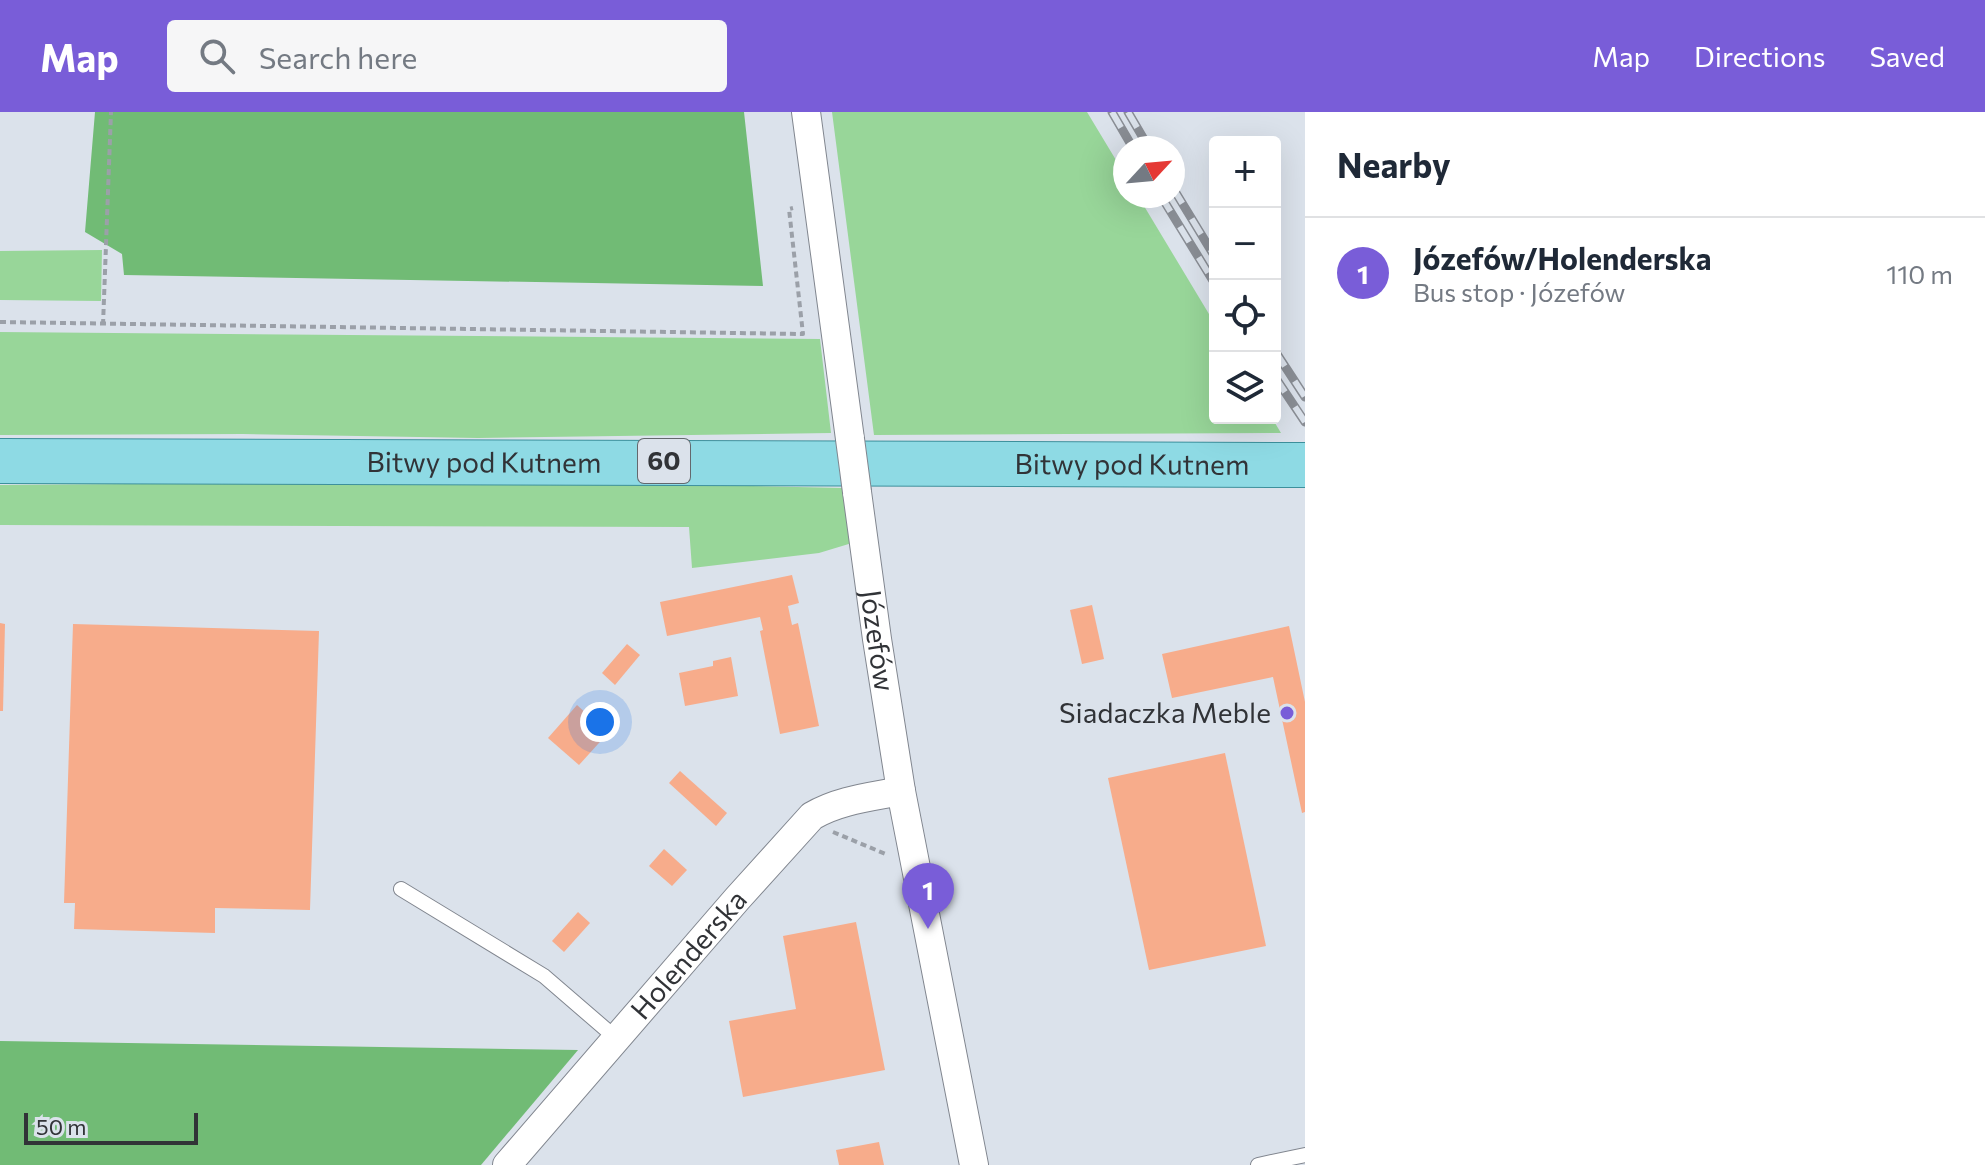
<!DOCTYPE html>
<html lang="en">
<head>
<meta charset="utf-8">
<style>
  body { margin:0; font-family:Commissioner,sans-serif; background:#f6f6f7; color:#1f2937 }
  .controls { position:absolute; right:24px; top:24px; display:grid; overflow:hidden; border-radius:8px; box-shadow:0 8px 32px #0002 }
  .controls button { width:72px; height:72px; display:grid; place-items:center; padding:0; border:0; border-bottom:2px solid #e0e1e3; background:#fff; color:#1f2937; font:40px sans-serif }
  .compass { position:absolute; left:1113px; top:24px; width:72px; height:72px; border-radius:50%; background:#fff; box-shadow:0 8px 32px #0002; rotate:64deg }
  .scale { position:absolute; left:24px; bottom:20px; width:174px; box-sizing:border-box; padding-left:8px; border:4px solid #313337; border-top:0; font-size:22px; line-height:28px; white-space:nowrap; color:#313337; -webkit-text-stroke:6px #dbe2eb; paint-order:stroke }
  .you { position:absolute; left:600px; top:610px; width:28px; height:28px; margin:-20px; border:6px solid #fff; border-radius:50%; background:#1a73e8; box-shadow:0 0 0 12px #1a73e833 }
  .badge { display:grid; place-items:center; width:52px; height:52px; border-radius:50%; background:#795dd8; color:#fff; font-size:26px; font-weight:700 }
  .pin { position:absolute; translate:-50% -66px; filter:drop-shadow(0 2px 4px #0008) }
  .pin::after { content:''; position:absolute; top:42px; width:28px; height:24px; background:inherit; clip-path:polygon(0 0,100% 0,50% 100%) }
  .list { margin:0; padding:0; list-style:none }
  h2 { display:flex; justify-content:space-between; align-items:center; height:104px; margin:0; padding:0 32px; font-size:34px }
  h2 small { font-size:26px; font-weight:400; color:#747a83 }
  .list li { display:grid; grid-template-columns:52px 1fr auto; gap:24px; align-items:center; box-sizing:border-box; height:112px; padding:0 32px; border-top:2px solid #e0e1e3 }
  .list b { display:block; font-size:30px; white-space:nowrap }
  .list p { margin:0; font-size:26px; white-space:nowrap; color:#747a83 }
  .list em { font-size:26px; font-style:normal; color:#747a83 }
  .icon { flex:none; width:44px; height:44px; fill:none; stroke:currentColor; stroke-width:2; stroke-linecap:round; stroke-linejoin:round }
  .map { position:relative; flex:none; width:1305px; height:1053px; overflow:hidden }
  header { display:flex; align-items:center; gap:48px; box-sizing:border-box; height:112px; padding:0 40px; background:#795dd8; color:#fff }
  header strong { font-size:38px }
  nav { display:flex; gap:44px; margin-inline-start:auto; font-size:28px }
  .search { width:560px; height:72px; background:#f6f6f7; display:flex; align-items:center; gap:20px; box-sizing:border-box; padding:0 28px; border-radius:8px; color:#747a83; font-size:30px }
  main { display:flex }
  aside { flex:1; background:#fff }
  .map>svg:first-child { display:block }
  .green { fill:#98d699 }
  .forest { fill:#71bb75 }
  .building { fill:#f7ac8b }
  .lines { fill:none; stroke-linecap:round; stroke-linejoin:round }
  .service-casing { stroke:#81868f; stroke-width:16 }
  .minor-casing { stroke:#81868f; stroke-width:30 }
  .primary-casing { stroke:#3d909c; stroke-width:46 }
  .path { stroke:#9ba0a8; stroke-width:4; stroke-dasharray:6 4; stroke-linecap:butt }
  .service { stroke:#fff; stroke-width:14 }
  .minor { stroke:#fff; stroke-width:28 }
  .primary { stroke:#8edae4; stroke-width:44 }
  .rail-casing { stroke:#8a8e95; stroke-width:9 }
  .rail { stroke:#dbe2eb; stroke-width:6; stroke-dasharray:18; stroke-linecap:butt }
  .minor-bridge-casing { stroke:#81868f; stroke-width:30; stroke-linecap:butt }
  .minor-bridge { stroke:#fff; stroke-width:28 }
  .poi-dot { fill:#795dd8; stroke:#dbe2eb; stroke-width:3 }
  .labels { text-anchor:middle; stroke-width:6; stroke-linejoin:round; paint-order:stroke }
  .shield { fill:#dbe2eb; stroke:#64686d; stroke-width:2 }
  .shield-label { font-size:26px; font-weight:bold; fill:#313337 }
  .street-label { font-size:28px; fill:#313337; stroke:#dbe2eb }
  .poi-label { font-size:28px; fill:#313337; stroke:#dbe2eb; text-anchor:end }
</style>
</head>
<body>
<header>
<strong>Map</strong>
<div class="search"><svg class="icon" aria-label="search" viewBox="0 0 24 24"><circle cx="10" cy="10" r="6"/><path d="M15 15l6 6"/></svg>Search here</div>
<nav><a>Map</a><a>Directions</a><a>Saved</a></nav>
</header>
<main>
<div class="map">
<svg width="1305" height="1053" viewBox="0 0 1305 1053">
  <rect width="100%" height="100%" fill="#dbe2eb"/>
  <g class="green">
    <path d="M832,0h255l38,63v21h13l77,128v94h57l9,15 -407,2z"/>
    <path d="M102,138l-1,51 -101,-1v-49z"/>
    <path d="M0,220l820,7 11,94 -353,5 -235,-4 -243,1z"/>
    <path d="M524,369l319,7 9,55 -33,10 -127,15 -3,-41 -689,-2v-40z"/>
  </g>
  <g class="forest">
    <path d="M95,0h649l19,174 -639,-11 -2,-21 -37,-22z"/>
    <path d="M0,929l578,9 -97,115h-481z"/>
  </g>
  <g class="building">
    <path d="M792,463l7,28 -11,3 4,19 6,-2 21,103 -39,8 -20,-103 3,-1 -3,-13 -93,19 -7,-34z"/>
    <path d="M1092,493l12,54 -22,5 -12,-54z"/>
    <path d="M0,511l5,1 -2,87h-3z"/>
    <path d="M73,512l246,7 -9,279 -95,-2v25l-141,-4 1,-26h-11z"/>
    <path d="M1289,514l16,76v110l-3,1 -29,-136 -101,21 -10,-44z"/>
    <path d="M627,532l13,11 -25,30 -13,-12z"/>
    <path d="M731,545l7,39 -53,10 -6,-33 34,-7v-5z"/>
    <path d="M577,593l31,28 -29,32 -31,-27z"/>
    <path d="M1225,641l41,193 -117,24 -41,-192z"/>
    <path d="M680,659l47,42 -11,13 -47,-43z"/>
    <path d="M664,737l23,21 -15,16 -23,-20z"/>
    <path d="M578,800l12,11 -26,29 -12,-11z"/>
    <path d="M856,810l29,148 -142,27 -14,-76 67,-12 -13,-73z"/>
    <path d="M879,1030l5,23h-45l-3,-15z"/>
  </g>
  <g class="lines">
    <defs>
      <g id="service">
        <path d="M401,777l143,87 73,63"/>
        <path d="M1258,1053l47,-10"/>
      </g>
      <g id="minor">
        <path d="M806,0l44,327"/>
        <path id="s1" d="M857,380l20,147 24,152 73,374"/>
        <path id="s2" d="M507,1053l230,-266 75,-83c27,-16 59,-19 89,-25"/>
      </g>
      <g id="primary">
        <path id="s3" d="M0,349l1305,4"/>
      </g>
    </defs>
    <use href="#service" class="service-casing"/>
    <use href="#minor" class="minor-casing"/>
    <use href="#primary" class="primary-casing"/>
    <g class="path">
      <path d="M0,210l803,12 -14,-125 4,-1"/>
      <path d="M103,213l8,-213"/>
      <path d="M833,720l55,23"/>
    </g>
    <use href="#service" class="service"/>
    <use href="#minor" class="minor"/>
    <use href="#primary" class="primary"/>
    <defs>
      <g id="rail">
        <path d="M1112,0l21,36"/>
        <path d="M1128,0l21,36"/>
        <path d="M1173,76l42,69"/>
        <path d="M1161,84l54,88"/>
        <path d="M1275,239l30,46"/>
        <path d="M1275,265l30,45"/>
      </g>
    </defs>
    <use href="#rail" class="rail-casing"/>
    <use href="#rail" class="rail"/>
    <defs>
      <path id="minor-bridge" d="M850,327l7,53"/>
    </defs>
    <use href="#minor-bridge" class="minor-bridge-casing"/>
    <use href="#minor-bridge" class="minor-bridge"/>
  </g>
  <circle class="poi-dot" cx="1287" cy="601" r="8"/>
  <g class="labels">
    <rect class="shield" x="638" y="327" width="52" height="44" rx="6"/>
    <g class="shield-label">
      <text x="664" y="358">60</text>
    </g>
    <g class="street-label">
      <text dy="10" stroke="none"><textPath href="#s3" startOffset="484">Bitwy pod Kutnem</textPath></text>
      <text dy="10" stroke="none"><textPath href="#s3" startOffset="1132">Bitwy pod Kutnem</textPath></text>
      <text dy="10" stroke="none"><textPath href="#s1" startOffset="150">Józefów</textPath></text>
      <text dy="10" stroke="none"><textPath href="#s2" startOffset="278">Holenderska</textPath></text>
    </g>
    <g class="poi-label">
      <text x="1271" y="611">Siadaczka Meble</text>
    </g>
  </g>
</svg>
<div class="controls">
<button>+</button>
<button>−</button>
<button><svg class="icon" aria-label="locate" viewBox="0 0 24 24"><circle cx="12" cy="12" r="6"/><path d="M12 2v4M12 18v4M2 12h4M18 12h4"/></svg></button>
<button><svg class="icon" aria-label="layers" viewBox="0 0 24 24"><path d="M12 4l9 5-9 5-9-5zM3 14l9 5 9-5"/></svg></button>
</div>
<svg class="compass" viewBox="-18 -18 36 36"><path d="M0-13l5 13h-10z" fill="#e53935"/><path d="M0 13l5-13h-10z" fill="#747a83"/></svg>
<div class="scale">50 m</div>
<div class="you"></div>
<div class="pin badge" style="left:928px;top:817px">1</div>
</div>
<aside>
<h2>Nearby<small></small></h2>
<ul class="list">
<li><span class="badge">1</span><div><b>Józefów/Holenderska</b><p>Bus stop · Józefów</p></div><em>110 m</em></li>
</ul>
</aside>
</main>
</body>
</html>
